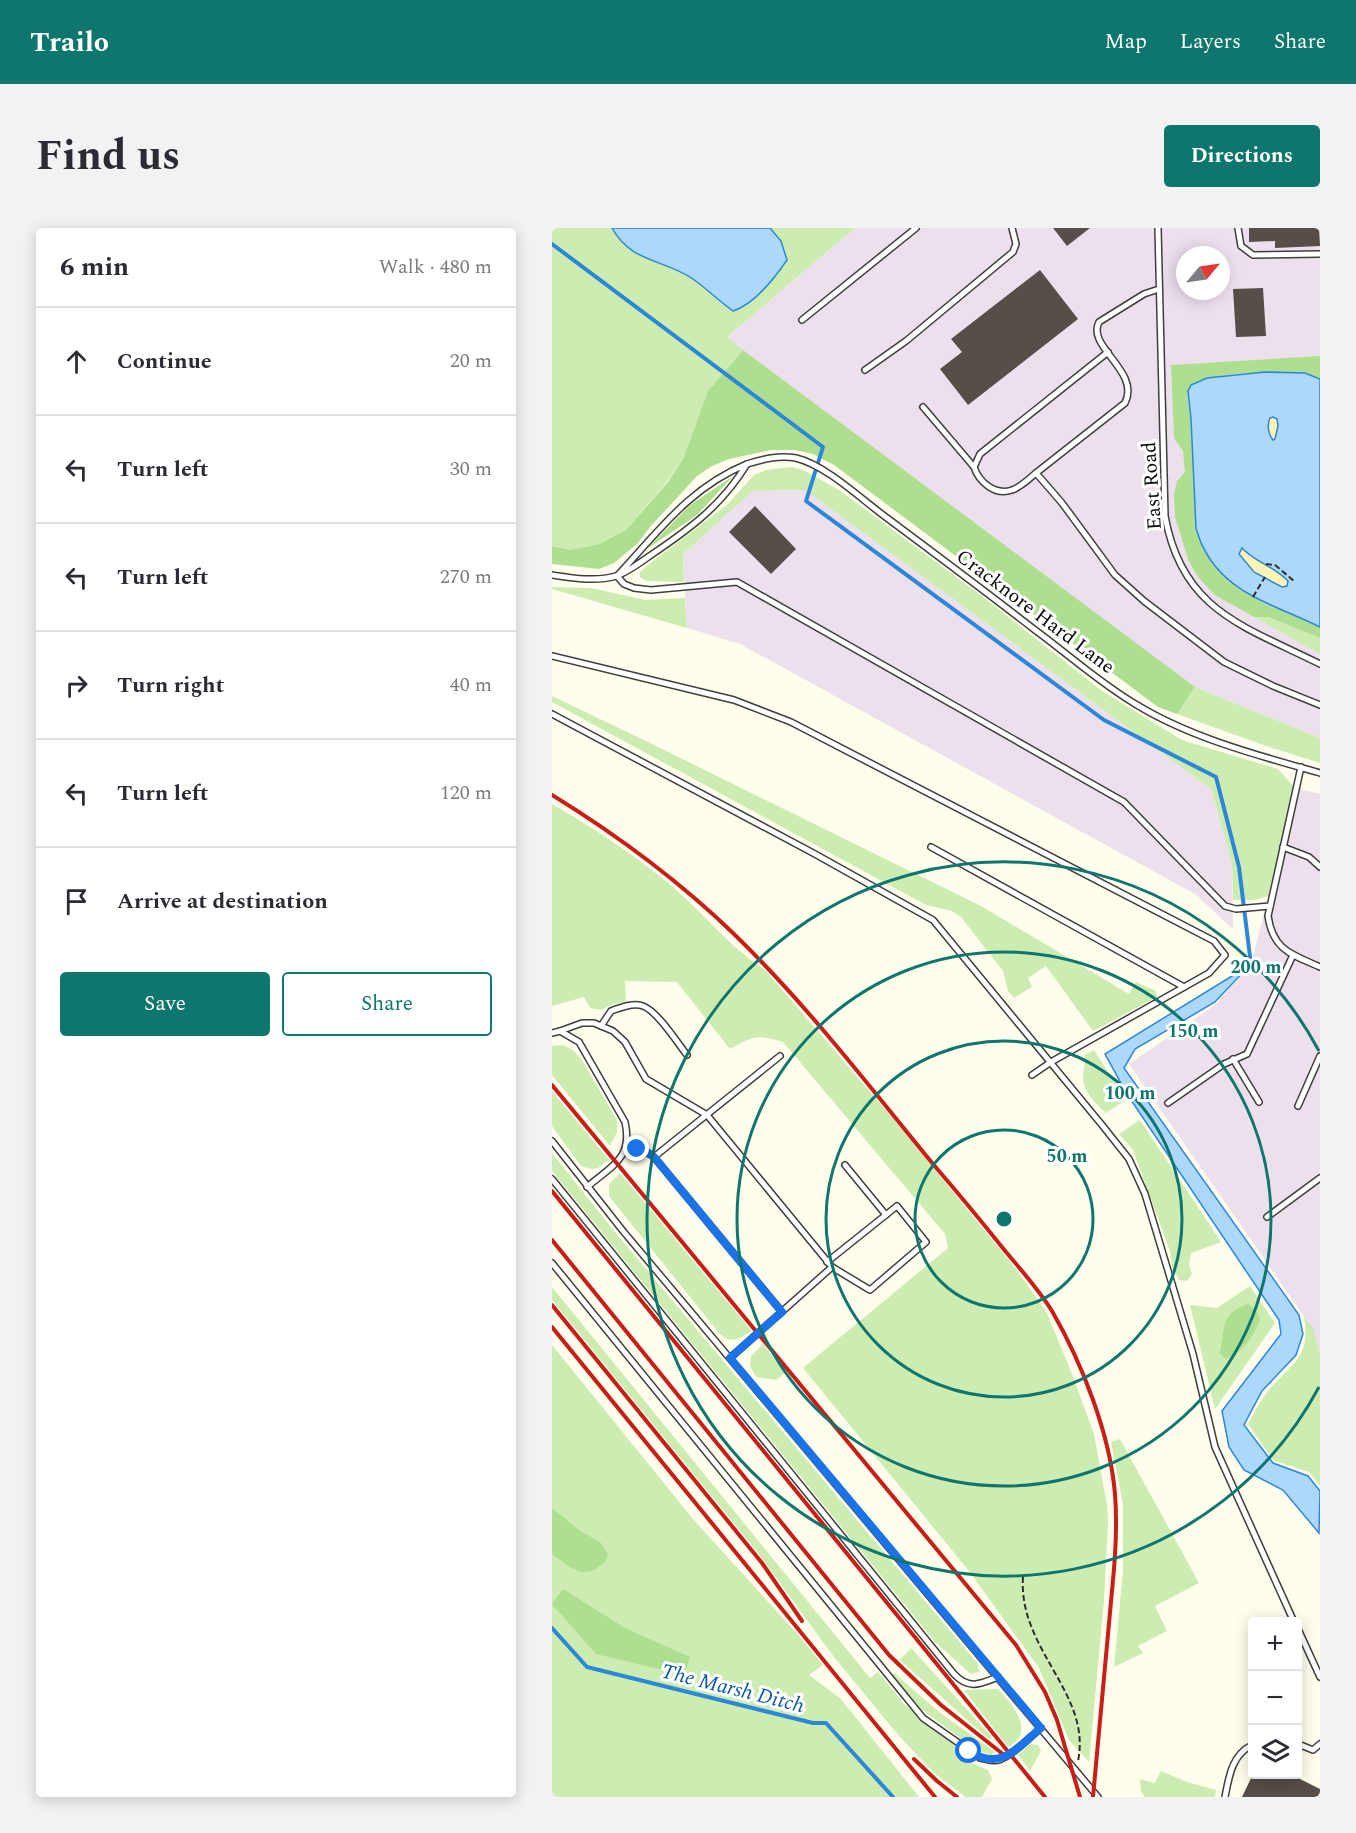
<!DOCTYPE html>
<html lang="en">
<head>
<meta charset="utf-8">
<style>
  body { margin:0; font-family:Spectral,serif; background:#f2f2f3; color:#2b2b33 }
  .controls { position:absolute; right:18px; bottom:18px; display:grid; overflow:hidden; border-radius:6px; box-shadow:0 3px 15px #0003 }
  .controls button { width:54px; height:54px; display:grid; place-items:center; padding:0; border:0; border-bottom:2px solid #e1e1e2; background:#fff; color:#2b2b33; font:30px sans-serif }
  .compass { position:absolute; left:624px; top:18px; width:54px; height:54px; border-radius:50%; background:#fff; box-shadow:0 3px 15px #0003; rotate:61deg }
  .stop { position:absolute; width:18px; height:18px; margin:-14px; border:4px solid #1a73e8; border-radius:50%; background:#fff }
  .stop.end { background:#1a73e8; border-color:#fff; box-shadow:0 2px 6px #0008 }
  .list { margin:0; padding:0; list-style:none }
  h2 { display:flex; justify-content:space-between; align-items:center; height:78px; margin:0; padding:0 24px; font-size:26px }
  h2 small { font-size:20px; font-weight:400; color:#7c7c81 }
  .list li { display:grid; grid-template-columns:39px 1fr auto; gap:18px; align-items:center; box-sizing:border-box; height:108px; padding:0 24px; border-top:2px solid #e1e1e2 }
  .list b { display:block; font-size:22px; white-space:nowrap }
  .list em { font-size:20px; font-style:normal; color:#7c7c81 }
  .actions { display:flex; gap:12px; padding:18px 24px }
  .actions a { flex:1; padding:14px 0; border:2px solid #0f766e; border-radius:6px; text-align:center; font-size:21px; color:#0f766e }
  .actions .main { background:#0f766e; color:#fff }
  .icon { flex:none; width:33px; height:33px; fill:none; stroke:currentColor; stroke-width:2; stroke-linecap:round; stroke-linejoin:round }
  .map { position:relative; flex:none; width:768px; height:1569px; overflow:hidden; border-radius:6px }
  header { display:flex; align-items:center; gap:36px; box-sizing:border-box; height:84px; padding:0 30px; background:#0f766e; color:#fff }
  header strong { font-size:28px }
  nav { display:flex; gap:33px; margin-inline-start:auto; font-size:21px }
  .intro { display:flex; align-items:center; justify-content:space-between; box-sizing:border-box; height:144px; padding:0 36px }
  h1 { margin:0; font-size:42px }
  .button { padding:15px 27px; border-radius:6px; background:#0f766e; color:#fff; font-size:21px; font-weight:700 }
  main { display:flex; gap:36px; padding:0 36px }
  aside { flex:1; background:#fff; border-radius:6px; box-shadow:0 3px 15px #0003 }
  .map>svg:first-child { display:block }
  .industrial { fill:#ece0ec; fill-rule:evenodd }
  .green { fill:#ccecb2 }
  .forest { fill:#aede90 }
  .sand { fill:#fff4b4 }
  .water { fill:#acd8fb; stroke:#2d87d8; stroke-width:1.5; fill-rule:evenodd }
  .lines { fill:none; stroke-linecap:round; stroke-linejoin:round }
  .stream { stroke:#2d87d8; stroke-width:4 }
  .building { fill:#564e48 }
  .service-casing { stroke:#3f3f3f; stroke-width:8 }
  .path { stroke:#2e2e2e; stroke-width:2; stroke-dasharray:6 3; stroke-linecap:butt }
  .service { stroke:#fff; stroke-width:5 }
  .rail { stroke:#c71e1a; stroke-width:4 }
  .route { stroke:#1a73e8; stroke-width:8 }
  .ring { fill:none; stroke:#0f766e; stroke-width:3 }
  .labels { text-anchor:middle; stroke-width:6; stroke-linejoin:round; paint-order:stroke }
  .street-label { font-size:20px; fill:#0c0c0c; stroke:#fff }
  .water-label { font-size:21px; font-style:italic; fill:#0c59a7; stroke:#fff }
  .centre { fill:#0f766e; stroke:#fff; stroke-width:3 }
  .ring-label { font-size:18px; text-anchor:middle; font-weight:bold; fill:#0f766e; stroke:#fff; stroke-width:6; stroke-linejoin:round; paint-order:stroke }
</style>
</head>
<body>
<header>
<strong>Trailo</strong>
<nav><a>Map</a><a>Layers</a><a>Share</a></nav>
</header>
<div class="intro"><h1>Find us</h1><a class="button">Directions</a></div>
<main>
<aside>
<h2>6 min<small>Walk · 480 m</small></h2>
<ul class="list">
<li><svg class="icon" aria-label="ahead" viewBox="0 0 24 24"><path d="M12 20V5M6 11l6-6 6 6"/></svg><div><b>Continue</b></div><em>20 m</em></li>
<li><svg class="icon" aria-label="left" viewBox="0 0 24 24"><path d="M17 20v-9H6M10 6l-5 5 5 5"/></svg><div><b>Turn left</b></div><em>30 m</em></li>
<li><svg class="icon" aria-label="left" viewBox="0 0 24 24"><path d="M17 20v-9H6M10 6l-5 5 5 5"/></svg><div><b>Turn left</b></div><em>270 m</em></li>
<li><svg class="icon" aria-label="right" viewBox="0 0 24 24"><path d="M7 20v-9h11M14 6l5 5-5 5"/></svg><div><b>Turn right</b></div><em>40 m</em></li>
<li><svg class="icon" aria-label="left" viewBox="0 0 24 24"><path d="M17 20v-9H6M10 6l-5 5 5 5"/></svg><div><b>Turn left</b></div><em>120 m</em></li>
<li><svg class="icon" aria-label="arrive" viewBox="0 0 24 24"><path d="M6 21V4h12l-3 4 3 4H6"/></svg><div><b>Arrive at destination</b></div></li>
</ul>
<div class="actions"><a class="main">Save</a><a>Share</a></div>
</aside>
<div class="map">
<svg width="768" height="1569" viewBox="0 0 768 1569">
  <rect width="100%" height="100%" fill="#fffdec"/>
  <g class="industrial">
    <path d="M303,0h465v510l-130,-53 -464,-347zM633,27h36v36h-36z"/>
    <path d="M253,262l406,299 21,74 1,66 -38,-35 -455,-250 -53,-16 -4,-74 70,-63z"/>
    <path d="M743,560l25,6v561l-8,-27 -183,-264 86,-59 36,-40z"/>
  </g>
  <g class="green">
    <path d="M0,0h60c18,33 53,32 81,51 14,10 26,22 40,32l22,-15 24,-24 2,-31 -11,-13h85l-128,109 16,13 -35,41 -25,68 -16,23 -41,48 -27,14 -29,6 -18,-4z"/>
    <path d="M239,239l12,3 36,20 148,110 115,91 80,49 96,29 17,19 -27,108 -13,4h-22l-1,-37 -21,-74 -406,-299 -52,1 -70,63 1,28 -38,-1 -6,-4v-5l8,-7 80,-61 26,-29 12,-5z"/>
    <path d="M0,359l39,1 54,12 40,-2 2,30 -135,-39z"/>
    <path d="M702,389h15l51,21v16z"/>
    <path d="M643,459l125,51v25l-51,-16 -92,-33z"/>
    <path d="M0,468l98,47 331,163 148,88 7,-12 20,9 1,6 -64,34 -47,-65 -18,12 4,9 -18,11 -6,-7 -5,-20 -42,-54 -9,-6 -26,-6 -374,-203z"/>
    <path d="M0,576c39,22 87,54 121,83 31,27 58,61 92,83l126,146 125,153 30,42 26,63 22,60 13,71 1,18 -4,77 -15,162 -20,-22 -30,-72 -70,-97 -166,-203 145,-120 -3,-14 -162,-192c-28,-8 -29,-6 -53,7l-53,-67 -52,-1 1,20 -18,5 -6,4 -12,-2 -6,-11 -32,9z"/>
    <path d="M11,817l10,5 9,10 35,60v12l-7,14 -58,-71v-29z"/>
    <path d="M542,822l32,50 -20,13c-11,-10 -24,-22 -23,-38 1,-7 2,-13 2,-20z"/>
    <path d="M0,863l57,69 -11,8 -7,1 -10,-3 -29,-40z"/>
    <path d="M588,892l81,122 -30,11 -2,11 3,10 -5,7 -8,-1 -7,-14 -2,-15 -37,-101 -14,-16z"/>
    <path d="M0,925l62,78 364,433 1,8 -8,2 -36,-32 -383,-471z"/>
    <path d="M68,945l131,157v1c-11,8 -20,14 -32,2l-110,-137v-12z"/>
    <path d="M698,1058l25,37 -60,86 -25,-104 27,3z"/>
    <path d="M0,1059l318,391 8,-6 26,32 49,40 19,19 16,7 4,9 -10,18h-16l-31,-23 -36,-38 -65,-79 -76,-104 -206,-253z"/>
    <path d="M752,1088l9,12 7,27v131l-11,-14 -36,-12 -25,-36c6,-10 12,-23 19,-32 25,-30 44,-33 37,-76z"/>
    <path d="M211,1116l22,29 -9,7 -20,-3 -6,-11 1,-10z"/>
    <path d="M0,1117l141,174 107,118 23,28 -14,10 32,24 78,98h-367z"/>
    <path d="M568,1211l79,144 -44,23 12,25 -29,15 5,7 -29,14 9,-96v-67l-12,-62z"/>
    <path d="M359,1420l81,89 -2,3 -90,-80z"/>
    <path d="M342,1445l45,39 56,40 -4,3 -15,-5 -59,-44 -26,-31z"/>
    <path d="M446,1461c14,15 39,43 10,58l-44,-57z"/>
    <path d="M478,1516l8,1 3,6 -11,20 -12,-16z"/>
    <path d="M609,1543l26,11 29,8 -1,7h-70l-4,-6 -1,-12 15,4z"/>
  </g>
  <g class="forest">
    <path d="M191,122l452,337 -18,27 -19,-7 -324,-242 -21,-11 -18,-4h-24l-42,9 -17,7 -15,10 -47,51 -12,16 -24,20 -15,6 -47,-5v-18l18,4 29,-6 27,-14 42,-48 15,-23 25,-68z"/>
    <path d="M768,128v23l-2,-2c-40,-4 -89,-9 -126,8l-4,16 3,18 47,169 29,17 21,7 32,15v11l-51,-21h-15l-39,-22 -17,-18 -9,-15 -14,-45 -1,-23 3,-13 8,-9 -2,-21 -9,-13 -3,-73z"/>
    <path d="M181,248l-36,39 -50,34 42,-43z"/>
    <path d="M696,1076l8,6 4,10c-7,17 -17,32 -34,39l-6,-6c6,-25 -1,-39 28,-49z"/>
    <path d="M0,1280l28,23 20,11 8,12c-1,6 -3,8 -8,12 -17,15 -33,-1 -48,-12z"/>
    <path d="M11,1361l62,39 65,29 -6,18 -88,-21 -44,-50z"/>
  </g>
  <g class="sand">
    <path d="M721,189l4,2 1,7 -3,13 -2,1 -4,-7 -1,-12z"/>
    <path d="M690,320l8,9 25,11 13,13 -1,5 -5,1 -28,-15 -15,-18z"/>
  </g>
  <g class="water">
    <path d="M60,0h158l11,13 6,19c-13,19 -32,44 -54,51 -14,-10 -26,-22 -40,-32 -29,-20 -62,-16 -81,-51z"/>
    <path d="M713,144l40,1 15,6v248c-51,-25 -107,-36 -124,-99l-5,-109 -3,-28 3,-6 16,-7zM721,189l4,2 1,7 -3,13 -2,1c-5,-6 -6,-15 -3,-22zM690,320c14,15 30,17 46,33l-1,5 -5,1 -28,-15 -15,-18z"/>
    <path d="M698,737l-35,37 -80,47 -11,19 175,247 4,19 -7,21 -34,36 -18,34 29,38 35,13 12,15 -1,42 -36,-43 -39,-20 -15,-23 -7,-36 59,-77 -2,-14 -152,-226 -22,-40z"/>
  </g>
  <g class="lines">
    <g class="stream">
      <path d="M0,16l271,203 -17,54 298,219 112,57 23,90 12,98"/>
      <path d="M0,1400l35,39 226,56h13l67,74"/>
    </g>
  </g>
  <g class="building">
    <path d="M501,0h37l-23,18z"/>
    <path d="M697,0h70l1,18 -45,2v-7l-26,1z"/>
    <path d="M488,42l38,49 -110,86 -28,-36 22,-17 -11,-13z"/>
    <path d="M711,60l3,48 -30,1 -3,-48z"/>
    <path d="M203,278l41,43 -25,25 -42,-42z"/>
    <path d="M701,1546h37l30,15v8h-78z"/>
  </g>
  <g class="lines">
    <defs>
      <g id="service">
        <path d="M606,0l7,288c17,95 79,110 155,148"/>
        <path d="M686,0l3,18 12,9 67,-1"/>
        <path d="M607,61l-15,5 -45,28c-13,25 42,49 26,81l-89,70 26,30 53,72 29,26 80,61 49,24 47,19"/>
        <path d="M250,92l114,-92"/>
        <path d="M313,142l41,-29 107,-89 3,-8 -4,-16"/>
        <path d="M371,179l51,60"/>
        <path d="M195,236c16,-5 32,-9 49,-6 29,7 63,39 87,57 51,38 102,76 152,115 34,25 66,54 102,75 54,33 123,51 183,68"/>
        <path d="M484,245c-7,6 -15,14 -24,17 -17,6 -33,-8 -38,-23l6,-13 128,-102"/>
        <path d="M0,347c20,3 44,7 64,1 12,-4 25,-14 35,-21 40,-27 71,-50 96,-91 -57,23 -89,68 -130,112"/>
        <path d="M65,348l7,8 10,4 17,2 86,-8 387,220 101,104 11,3 34,-3"/>
        <path d="M0,428l182,44 57,22 423,219 11,14 -16,18 -158,89 -19,13"/>
        <path d="M0,486l263,140 118,66 169,205 27,34 16,35 48,160 22,93 79,175"/>
        <path d="M749,539l-33,149c5,34 23,38 52,51"/>
        <path d="M379,619l253,140"/>
        <path d="M731,619l26,10 11,10"/>
        <path d="M49,798l10,-15c8,-3 23,-9 32,-5 14,5 34,36 44,49"/>
        <path d="M8,803l22,-8h12l19,8 12,11 21,37 61,36 125,152 -102,91"/>
        <path d="M0,805l8,-2 19,11 46,80c8,36 -12,43 -38,65"/>
        <path d="M228,828l-126,101 128,155"/>
        <path d="M681,831l26,43"/>
        <path d="M616,875l56,-39 23,-10 46,-99"/>
        <path d="M746,878l22,-50"/>
        <path d="M0,913l71,90 475,566"/>
        <path d="M74,923c12,-3 18,-1 28,6"/>
        <path d="M293,937l41,50"/>
        <path d="M0,951l402,495c15,16 26,10 44,3"/>
        <path d="M715,989l53,-39"/>
        <path d="M275,1034l70,-56 29,36 -56,48 -38,-23"/>
        <path d="M0,1035l371,455 57,40c6,1 13,4 19,2 13,-4 31,-23 42,-32"/>
        <path d="M746,1401l22,48"/>
        <path d="M746,1516l15,6 7,-6"/>
        <path d="M673,1569c4,-21 7,-42 27,-52"/>
      </g>
    </defs>
    <use href="#service" class="service-casing"/>
    <g class="path">
      <path d="M714,336l9,1 19,16"/>
      <path d="M701,369l12,-20"/>
      <path d="M471,1349c-5,73 69,116 55,184"/>
    </g>
    <use href="#service" class="service"/>
    <g class="rail">
      <path d="M0,567c65,40 127,86 182,139 73,71 135,152 199,230 25,29 49,58 73,88 16,19 33,38 46,59 30,52 58,123 63,183 2,25 1,50 -1,75l-21,228"/>
      <path d="M0,857l464,560 29,47 12,28 23,77"/>
      <path d="M0,963l493,606"/>
      <path d="M0,1012l337,415 52,50 63,50"/>
      <path d="M0,1077l210,258 40,58"/>
      <path d="M0,1099l383,470"/>
      <path d="M362,1531l23,22 20,16"/>
    </g>
  </g>
  <g class="lines">
    <path class="route" d="M85,921l7,1 10,7 128,155 -52,46 311,370c-24,20 -40,44 -72,23"/>
  </g>
  <g class="ring">
    <circle cx="452" cy="991" r="89"/>
    <circle cx="452" cy="991" r="178"/>
    <circle cx="452" cy="991" r="267"/>
    <path d="M767 1159A357 357 0 1 1 767 823"/>
  </g>
  <g class="labels">
    <g class="street-label">
      <text transform="translate(599 258) rotate(-94)" y="7">East Road</text>
      <text transform="translate(484 383) rotate(37)" y="7">Cracknore Hard Lane</text>
    </g>
    <g class="water-label">
      <text transform="translate(181 1460) rotate(14)" y="7">The Marsh Ditch</text>
    </g>
  </g>
  <circle cx="452" cy="991" r="9" class="centre"/>
  <g class="ring-label">
    <text x="704" y="745">200 m</text>
    <text x="641" y="809">150 m</text>
    <text x="578" y="871">100 m</text>
    <text x="515" y="934">50 m</text>
  </g>
</svg>
<div class="controls">
<button>+</button>
<button>−</button>
<button><svg class="icon" aria-label="layers" viewBox="0 0 24 24"><path d="M12 4l9 5-9 5-9-5zM3 14l9 5 9-5"/></svg></button>
</div>
<svg class="compass" viewBox="-18 -18 36 36"><path d="M0-13l5 13h-10z" fill="#e53935"/><path d="M0 13l5-13h-10z" fill="#7c7c81"/></svg>
<div class="stop" style="left:417px;top:1523px"></div>
<div class="stop end" style="left:85px;top:921px"></div>
</div>
</main>
</body>
</html>
